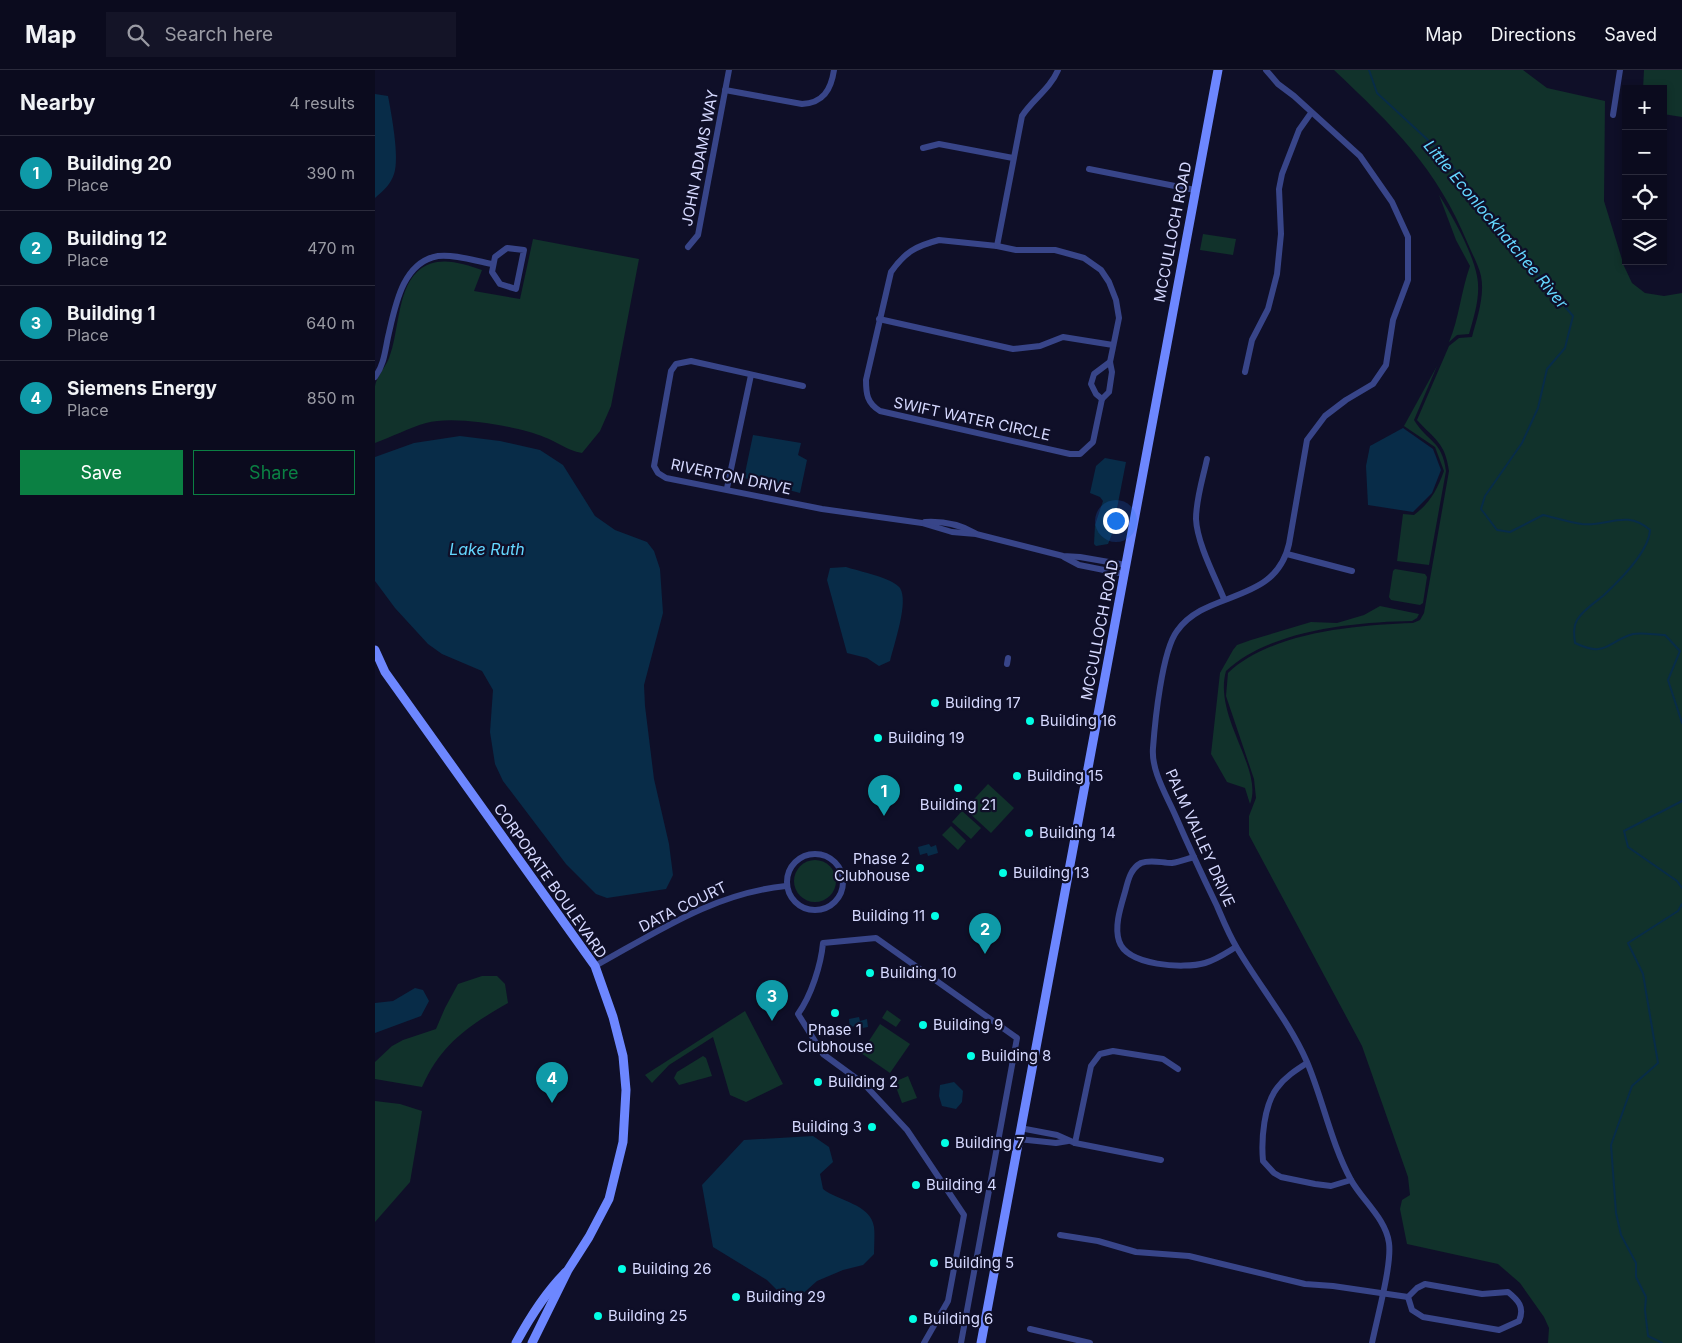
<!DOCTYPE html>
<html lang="en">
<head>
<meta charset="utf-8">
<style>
  body { margin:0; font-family:Inter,sans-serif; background:#141427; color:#f1f3f6 }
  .controls { position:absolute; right:15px; top:15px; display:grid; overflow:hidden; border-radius:0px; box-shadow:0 2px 8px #0003 }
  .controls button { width:45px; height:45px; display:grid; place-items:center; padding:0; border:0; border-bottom:1px solid #2b2b3c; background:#0b0b1e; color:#f1f3f6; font:25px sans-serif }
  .you { position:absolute; left:740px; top:450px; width:18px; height:18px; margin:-12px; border:4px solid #fff; border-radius:50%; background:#1a73e8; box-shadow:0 0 0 8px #1a73e833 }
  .badge { display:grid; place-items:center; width:32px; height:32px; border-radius:50%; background:#0b8043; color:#fff; font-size:16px; font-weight:700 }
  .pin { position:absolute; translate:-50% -41px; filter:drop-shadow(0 1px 2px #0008) }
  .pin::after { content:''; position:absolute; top:26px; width:18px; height:15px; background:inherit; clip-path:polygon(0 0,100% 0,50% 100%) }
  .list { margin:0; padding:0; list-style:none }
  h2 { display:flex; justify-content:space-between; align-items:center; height:65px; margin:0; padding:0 20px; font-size:21px }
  h2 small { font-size:16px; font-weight:400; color:#9a9ba4 }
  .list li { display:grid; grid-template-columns:32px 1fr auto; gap:15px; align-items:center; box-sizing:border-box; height:75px; padding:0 20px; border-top:1px solid #2b2b3c }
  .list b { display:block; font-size:19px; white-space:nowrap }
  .list p { margin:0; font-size:16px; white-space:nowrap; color:#9a9ba4 }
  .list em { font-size:16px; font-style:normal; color:#9a9ba4 }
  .actions { display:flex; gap:10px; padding:15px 20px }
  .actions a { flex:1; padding:11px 0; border:1px solid #0b8043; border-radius:0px; text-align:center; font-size:18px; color:#0b8043 }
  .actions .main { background:#0b8043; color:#fff }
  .icon { flex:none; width:28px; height:28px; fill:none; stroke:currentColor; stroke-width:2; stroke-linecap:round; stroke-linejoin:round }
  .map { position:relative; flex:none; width:1307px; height:1273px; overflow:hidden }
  header { display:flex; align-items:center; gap:30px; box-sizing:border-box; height:70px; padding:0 25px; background:#0b0b1e; border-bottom:1px solid #2b2b3c }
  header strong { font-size:24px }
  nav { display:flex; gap:28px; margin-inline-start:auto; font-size:18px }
  .search { width:350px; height:45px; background:#141427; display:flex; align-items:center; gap:12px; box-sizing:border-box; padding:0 18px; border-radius:0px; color:#9a9ba4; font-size:19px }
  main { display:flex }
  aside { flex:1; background:#0b0b1e }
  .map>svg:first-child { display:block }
  .green { fill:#11322b }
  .water { fill:#082c48 }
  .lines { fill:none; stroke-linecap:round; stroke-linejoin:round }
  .stream { stroke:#082c48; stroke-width:2 }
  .street { stroke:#384589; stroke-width:6 }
  .secondary { stroke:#6d87ff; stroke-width:9 }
  .poi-dot { fill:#02ffe5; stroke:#0f0f28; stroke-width:2 }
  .labels { text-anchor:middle; stroke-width:4.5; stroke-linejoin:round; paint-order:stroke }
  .street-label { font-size:15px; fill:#d6d9ff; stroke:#0f0f28 }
  .poi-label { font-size:15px; fill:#d6d9ff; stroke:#0f0f28; text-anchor:start }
  .water-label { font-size:16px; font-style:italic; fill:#64d7ff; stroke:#0f0f28 }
</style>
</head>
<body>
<header>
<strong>Map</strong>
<div class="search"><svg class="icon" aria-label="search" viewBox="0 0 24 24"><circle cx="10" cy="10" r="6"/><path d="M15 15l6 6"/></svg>Search here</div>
<nav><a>Map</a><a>Directions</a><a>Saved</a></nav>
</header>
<main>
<aside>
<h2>Nearby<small>4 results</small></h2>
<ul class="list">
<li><span class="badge" style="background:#0f9aa8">1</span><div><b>Building 20</b><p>Place</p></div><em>390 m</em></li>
<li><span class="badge" style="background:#0f9aa8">2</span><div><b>Building 12</b><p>Place</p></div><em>470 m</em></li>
<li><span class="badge" style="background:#0f9aa8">3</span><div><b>Building 1</b><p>Place</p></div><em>640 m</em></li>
<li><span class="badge" style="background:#0f9aa8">4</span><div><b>Siemens Energy</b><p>Place</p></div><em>850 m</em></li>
</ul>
<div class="actions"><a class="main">Save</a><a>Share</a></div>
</aside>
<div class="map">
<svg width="1307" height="1273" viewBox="0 0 1307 1273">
  <rect width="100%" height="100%" fill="#0f0f28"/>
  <g class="green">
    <path d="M959,0h189l24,18 58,13 -1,100 20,65 8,17 13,10 19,3 18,-3v1050h-134l1,-15 -5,-11 -24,-34 -22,-19 -91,-20 -7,-35 2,-9 8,-5 -2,-18 -46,-131 -113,-211v-19l7,-18 -2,-19 -28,-83 2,-23c43,-41 128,-48 185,-50l7,-3 4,-7 25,-142c-4,-29 -14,-31 -32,-51l32,-74 10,-8 13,-1c5,-19 13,-41 9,-61 -2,-10 -9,-22 -13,-32 -31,-76 -75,-118 -134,-174z"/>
    <path d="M1269,0h38v47l-19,-3v-25h-20z"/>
    <path d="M1064,125c14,22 33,56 38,81 4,19 -3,41 -8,58l-12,1 -8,7c10,-23 12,-51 21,-76l-14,-26z"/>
    <path d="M828,164l33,5 -3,16 -33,-5z"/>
    <path d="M158,169l106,20 -28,147 -11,25 -18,22c-16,-3 -24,-11 -38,-16 -28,-11 -90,-22 -118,-14 -18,5 -34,14 -51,20 0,-16 0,-42 0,-57 2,-10 10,-18 14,-28 10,-25 8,-67 28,-86 19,-18 44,-9 65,-2l-8,21 46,8z"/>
    <path d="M1062,296l-23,54c14,23 28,20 32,51l-17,94 -32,-4 6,-47 11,1c16,-12 23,-25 30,-44l-9,-24 -31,-21z"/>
    <path d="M1020,499l30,5 2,3 -4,26 -3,2 -29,-5 -2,-3 4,-26z"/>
    <path d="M1005,536l39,8 -2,4 -5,3c-58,1 -142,9 -186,50 -13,46 38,98 24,133l-5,-16 -18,-6 -16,-28 9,-81 13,-23 4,-5 14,-5 60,-18 26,1 27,-8z"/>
    <path d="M613,714l26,24 -23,25 -26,-24z"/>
    <path d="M587,741l19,17 -10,11 -19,-17z"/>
    <path d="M576,756l15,15 -8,9 -16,-15z"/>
    <circle cx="440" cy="811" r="21"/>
    <path d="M107,906h15l8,8 3,19c-40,23 -67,41 -86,84l-47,-8v-17l17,-16 11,-6 33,-11 9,-21 13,-24z"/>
    <path d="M512,940l14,10 -5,7 -14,-9z"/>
    <path d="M370,941l38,73 -37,18 -16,-7 -17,-58 -44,28 -17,18 -7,-8z"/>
    <path d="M505,954l30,20 -20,29 -29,-20z"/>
    <path d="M328,986l3,2 6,18 -33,9 -5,-7 3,-6z"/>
    <path d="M533,1006l9,22 -15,5 -8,-21z"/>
    <path d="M0,1031l25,3 22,7 -12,71 -35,40z"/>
  </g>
  <g class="water">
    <path d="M0,24l13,2c3,16 12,62 6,78 -3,10 -11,17 -19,24z"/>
    <path d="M1028,358l30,21 8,21 -9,23 -19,19 -45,-7 -2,-39 4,-20z"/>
    <path d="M378,365l48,8 -3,12 9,5 -7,33 -56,-15z"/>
    <path d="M85,366l40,5 40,9 23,15 32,51 20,14 32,12 7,9 6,18 3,44 -19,72 1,21 9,73 15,65 4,31 -7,14 -59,9 -11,-4 -30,-30 -63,-83 -8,-17 -5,-32 3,-42 -11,-19 -40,-17 -14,-10 -33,-36 -20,-27v-124l39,-14z"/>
    <path d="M730,388l21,4 -14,72 -4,10 -12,2 -2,-2 1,-19 8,-24 -3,-4 -10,-4 6,-27z"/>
    <path d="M471,497c12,4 47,11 54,21 9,14 -6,56 -10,73l-11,5 -12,-8 -20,-5 -20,-73 3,-12z"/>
    <path d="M554,774l2,3 5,-2 2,8 -10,3 -1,-3 -7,2 -2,-8z"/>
    <path d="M40,918l8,2 6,11 -8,15 -46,17v-30l18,-2z"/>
    <path d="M484,947l1,4 7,-2 1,8 -11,2 -1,-3 -6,1 -1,-8z"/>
    <path d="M579,1012l9,9 -1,11 -6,7 -14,-3 -3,-10 1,-11z"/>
    <path d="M438,1066l16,11 4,15 -13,12 3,15c15,12 48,15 51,38 1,9 0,18 0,27l-11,11 -20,5 -26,11 -19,17h-13l-18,-18 -54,-33 -11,-62 42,-45z"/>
  </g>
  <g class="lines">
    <g class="stream">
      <path d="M994,0l8,23 65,60 80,103 51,60 -8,32 -18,21 -9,39 -16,35 -37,53 -4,13 16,21 13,2 33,-17c13,3 26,7 39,9 25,3 44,-15 68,6 -1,22 -31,51 -47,66 -9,7 -20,14 -26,24 -4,7 -3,15 -2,23 32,15 31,-1 58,-9 9,-2 23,1 32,1l15,16 -12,29 14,43"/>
      <path d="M1307,731l-58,30 4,16 49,34 5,7"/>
      <path d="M1287,1273l-14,-7 -3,-26 1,-13 -10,-20v-14l-15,-28 -5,-22 -5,-68 21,-59 26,-23 -15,-89 -15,-31 50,-32 4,-7"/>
    </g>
    <g class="street">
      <path d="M891,0l12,14 16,12 66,60 32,46 16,35v43l-15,40 -7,45 -13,19 -27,16 -21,16 -18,24 -18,104c-14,61 -82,45 -112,87 -15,20 -22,90 -24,117 -2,23 14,48 23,69 13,30 27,60 41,89 6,14 12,29 20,42 23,39 52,73 70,114 16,38 24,81 44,118 11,20 35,39 38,63 3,22 -12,75 -17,100"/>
      <path d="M350,20l77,14c21,-1 29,-14 32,-34"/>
      <path d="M1238,45l7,-45"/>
      <path d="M548,78l16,-4 74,14"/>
      <path d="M714,99l106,21"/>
      <path d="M564,170l58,6 19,4h39l29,8 17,12 8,12 7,18 3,18 -9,44 2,10 -3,20 -7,7 -9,43 -13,12h-10l-190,-43c-13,-8 -14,-17 -14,-31l25,-108c14,-20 25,-26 48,-32z"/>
      <path d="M622,176l25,-130c11,-17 28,-27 36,-46"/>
      <path d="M313,177l10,-12 31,-165"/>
      <path d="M132,178l17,2 -8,39 -16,-5 -8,-12 3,-15z"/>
      <path d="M504,249l134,30 27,-3 23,-9 50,8"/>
      <path d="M870,302l7,-32 16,-31 9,-35 4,-40 -2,-45 3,-15 17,-44 12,-17"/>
      <path d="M0,307c9,-12 10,-26 13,-40 7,-30 14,-75 50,-81 17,-2 37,5 54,8"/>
      <path d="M428,316l-112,-25 -15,3 -5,7 -17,95 4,7 8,5 156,31 100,14 30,9 24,2 87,22 17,1 46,8"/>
      <path d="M727,329l-6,-5 -5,-10 3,-10 16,-12"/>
      <path d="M832,389c-4,19 -11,40 -11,60 1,24 19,58 28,80"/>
      <path d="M352,418l24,-113"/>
      <path d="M550,452c18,-1 34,2 50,11"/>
      <path d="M912,484l65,17"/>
      <path d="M689,487l15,8 45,9"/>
      <path d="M632,594l1,-6"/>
      <circle cx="440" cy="812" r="28"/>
      <path d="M819,787c-7,2 -15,5 -22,6 -10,0 -21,-4 -31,0 -11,6 -13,18 -16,29 -4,14 -11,34 -6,49 8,25 65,28 86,22 11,-3 21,-10 31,-16"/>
      <path d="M220,896c62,-34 119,-73 191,-80"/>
      <path d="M932,993c-11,7 -22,14 -30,25 -13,17 -16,51 -14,73l11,12 7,4 34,7 16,2 20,-6"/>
      <path d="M645,1058l37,7 18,8 86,17"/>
      <path d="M643,1069l38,4 12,-2"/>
      <path d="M700,1073l16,-77 9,-12 13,-3 50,8 15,10"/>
      <path d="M685,1165l38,6 38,11 53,4 116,28 28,2 75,11"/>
      <path d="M1050,1214l57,10 26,-2c10,8 17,15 11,29l-20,9 -76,-13 -11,-7 -4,-13 9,-9z"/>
      <path d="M655,1259l60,14"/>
      <path d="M549,1273l24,-42 16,-86 -57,-85 -43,-46 -41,-30 -25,-40c13,-18 23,-49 25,-71l53,-5 141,100 -56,305"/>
    </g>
    <g class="secondary">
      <path d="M0,580l10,22 210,294 18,51 10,39 3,34 -3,52 -14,57 -20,38 -21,33 -36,73"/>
      <path d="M141,1273c14,-26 29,-50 50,-71"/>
      <path d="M606,1273l237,-1273"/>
    </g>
  </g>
  <g class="poi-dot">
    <circle cx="560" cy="633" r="5"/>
    <circle cx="655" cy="651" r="5"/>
    <circle cx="503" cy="668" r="5"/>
    <circle cx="642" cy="706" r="5"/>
    <circle cx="583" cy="718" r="5"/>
    <circle cx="654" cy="763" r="5"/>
    <circle cx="545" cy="798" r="5"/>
    <circle cx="628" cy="803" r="5"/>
    <circle cx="560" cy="846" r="5"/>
    <circle cx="495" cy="903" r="5"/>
    <circle cx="460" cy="943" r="5"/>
    <circle cx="548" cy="955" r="5"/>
    <circle cx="596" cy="986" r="5"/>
    <circle cx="443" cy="1012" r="5"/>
    <circle cx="497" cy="1057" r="5"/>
    <circle cx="570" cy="1073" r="5"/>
    <circle cx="541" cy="1115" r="5"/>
    <circle cx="559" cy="1193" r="5"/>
    <circle cx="247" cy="1199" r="5"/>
    <circle cx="361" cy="1227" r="5"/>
    <circle cx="223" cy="1246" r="5"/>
    <circle cx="538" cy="1249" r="5"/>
  </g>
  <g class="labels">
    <g class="street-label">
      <text transform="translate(325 88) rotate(-79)" y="5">JOHN ADAMS WAY</text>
      <text transform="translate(798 162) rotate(-79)" y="5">MCCULLOCH ROAD</text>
      <text transform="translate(597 349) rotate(12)" y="5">SWIFT WATER CIRCLE</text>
      <text transform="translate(356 407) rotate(12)" y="5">RIVERTON DRIVE</text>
      <text transform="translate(725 560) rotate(-79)" y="5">MCCULLOCH ROAD</text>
      <text transform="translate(825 768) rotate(66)" y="5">PALM VALLEY DRIVE</text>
      <text transform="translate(175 811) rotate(55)" y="5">CORPORATE BOULEVARD</text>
      <text transform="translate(308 837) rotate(-26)" y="5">DATA COURT</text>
    </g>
    <g class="poi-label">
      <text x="570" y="638">Building 17</text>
      <text x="665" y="656">Building 16</text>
      <text x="513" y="673">Building 19</text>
      <text x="652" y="711">Building 15</text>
      <text x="583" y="740" text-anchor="middle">Building 21</text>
      <text x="664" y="768">Building 14</text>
      <text x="535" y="794" text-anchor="end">Phase 2<tspan x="535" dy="17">Clubhouse</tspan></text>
      <text x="638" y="808">Building 13</text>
      <text x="550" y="851" text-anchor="end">Building 11</text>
      <text x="505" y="908">Building 10</text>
      <text x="558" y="960">Building 9</text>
      <text x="460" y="965" text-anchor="middle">Phase 1<tspan x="460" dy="17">Clubhouse</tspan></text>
      <text x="606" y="991">Building 8</text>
      <text x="453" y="1017">Building 2</text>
      <text x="487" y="1062" text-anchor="end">Building 3</text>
      <text x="580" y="1078">Building 7</text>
      <text x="551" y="1120">Building 4</text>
      <text x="569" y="1198">Building 5</text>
      <text x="257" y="1204">Building 26</text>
      <text x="371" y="1232">Building 29</text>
      <text x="233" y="1251">Building 25</text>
      <text x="548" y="1254">Building 6</text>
    </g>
    <g class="water-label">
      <text transform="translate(1121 154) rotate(50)" y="6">Little Econlockhatchee River</text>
      <text x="112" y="485">Lake Ruth</text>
    </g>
  </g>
</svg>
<div class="controls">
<button>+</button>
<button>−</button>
<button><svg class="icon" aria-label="locate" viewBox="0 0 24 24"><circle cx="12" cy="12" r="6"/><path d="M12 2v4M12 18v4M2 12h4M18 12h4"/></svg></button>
<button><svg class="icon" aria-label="layers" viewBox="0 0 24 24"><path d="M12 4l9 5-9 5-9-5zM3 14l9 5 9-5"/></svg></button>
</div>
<div class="you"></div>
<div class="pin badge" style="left:509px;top:746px;background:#0f9aa8">1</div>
<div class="pin badge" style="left:610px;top:884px;background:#0f9aa8">2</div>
<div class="pin badge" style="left:397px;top:951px;background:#0f9aa8">3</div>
<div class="pin badge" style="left:177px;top:1033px;background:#0f9aa8">4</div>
</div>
</main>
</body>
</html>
